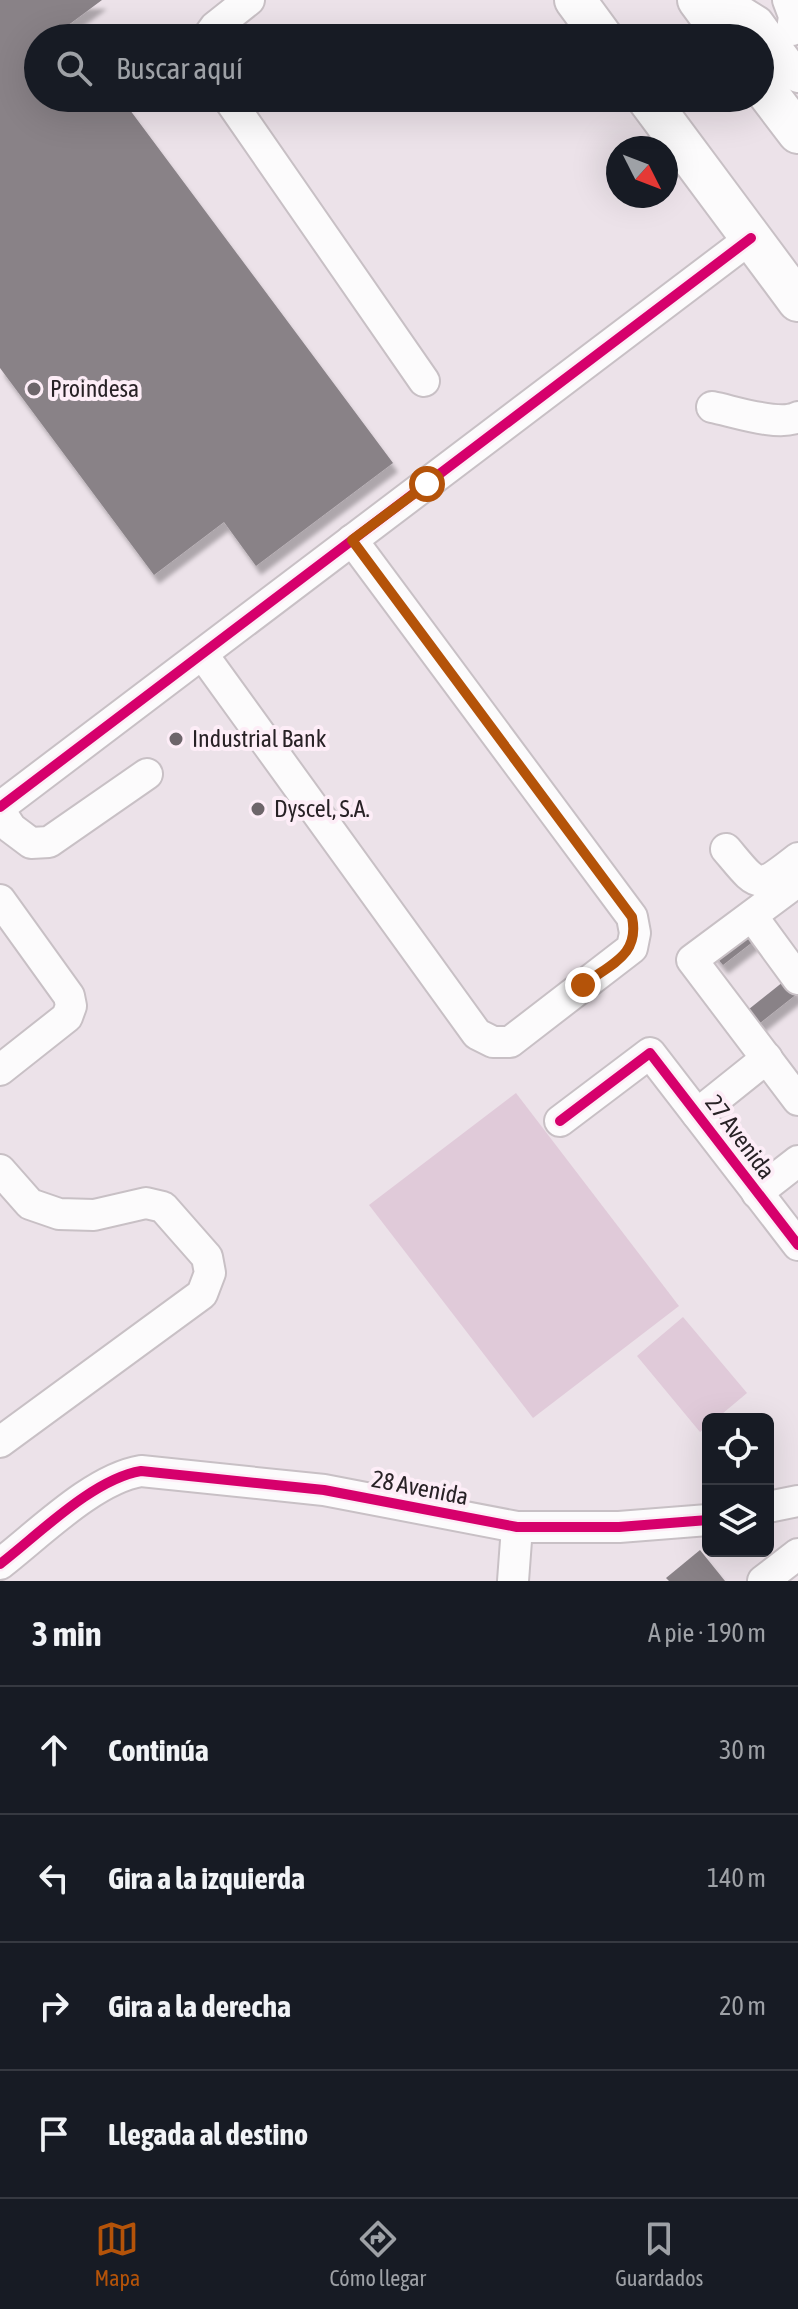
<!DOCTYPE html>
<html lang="es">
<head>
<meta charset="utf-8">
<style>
  body { margin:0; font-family:"Asap Condensed",sans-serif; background:#242831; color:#f1f3f6 }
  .controls { position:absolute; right:24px; bottom:24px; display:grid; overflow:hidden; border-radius:12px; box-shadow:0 8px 32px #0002 }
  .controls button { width:72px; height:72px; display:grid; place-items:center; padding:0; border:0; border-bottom:2px solid #363941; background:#171b24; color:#f1f3f6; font:40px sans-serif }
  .compass { position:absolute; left:606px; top:136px; width:72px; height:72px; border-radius:50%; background:#171b24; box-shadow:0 8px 32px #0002; rotate:132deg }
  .stop { position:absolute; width:24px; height:24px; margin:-18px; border:6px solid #b45309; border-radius:50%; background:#fff }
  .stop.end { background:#b45309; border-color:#fff; box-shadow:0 2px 8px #0008 }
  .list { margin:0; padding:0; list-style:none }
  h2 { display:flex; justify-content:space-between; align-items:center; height:104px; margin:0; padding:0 32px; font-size:34px }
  h2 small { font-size:26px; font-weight:400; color:#9ea1a6 }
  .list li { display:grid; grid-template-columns:52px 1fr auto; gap:24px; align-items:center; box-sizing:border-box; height:128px; padding:0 32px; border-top:2px solid #363941 }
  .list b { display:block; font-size:30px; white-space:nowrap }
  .list em { font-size:26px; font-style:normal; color:#9ea1a6 }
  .icon { flex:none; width:44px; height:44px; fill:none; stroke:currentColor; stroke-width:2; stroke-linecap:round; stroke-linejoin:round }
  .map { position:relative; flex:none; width:798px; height:1581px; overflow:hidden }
  .search { position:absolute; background:#171b24; box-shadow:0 8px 32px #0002; left:24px; right:24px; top:24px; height:88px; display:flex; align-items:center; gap:20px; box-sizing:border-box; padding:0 28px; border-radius:44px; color:#9ea1a6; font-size:30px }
  .sheet { height:616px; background:#171b24 }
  nav { display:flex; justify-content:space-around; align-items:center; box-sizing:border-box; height:112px; border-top:2px solid #363941; background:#171b24; font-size:22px; color:#9ea1a6 }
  nav a { display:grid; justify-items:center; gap:4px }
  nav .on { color:#b45309 }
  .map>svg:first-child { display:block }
  .green { fill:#e0cad9 }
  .building { fill:#898287; filter:url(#shadow) }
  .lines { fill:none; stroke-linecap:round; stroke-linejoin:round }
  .minor-casing { stroke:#c8c0c5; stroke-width:34 }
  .major-casing { stroke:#c8c0c5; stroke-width:44 }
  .minor { stroke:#fcfbfc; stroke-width:30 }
  .major { stroke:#fcfbfc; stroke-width:40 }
  .cycleway-casing { stroke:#fdedf7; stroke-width:15 }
  .cycleway { stroke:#d6006c; stroke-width:10 }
  .route { stroke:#b45309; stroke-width:10 }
  .poi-dot { fill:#6d656a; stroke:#fdedf7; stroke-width:3 }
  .labels { text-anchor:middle; stroke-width:8; stroke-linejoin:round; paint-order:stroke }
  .poi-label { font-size:24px; fill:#282226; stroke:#fdedf7; text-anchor:start }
  .street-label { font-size:24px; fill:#282226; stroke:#fdedf7 }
</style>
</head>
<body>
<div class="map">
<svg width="798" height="1581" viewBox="0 0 798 1581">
  <defs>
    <filter id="shadow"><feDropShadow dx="5" dy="9" stdDeviation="2" flood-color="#0004"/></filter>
  </defs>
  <rect width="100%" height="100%" fill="#ece2e9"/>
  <g class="green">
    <path d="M516,1093l163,213 -146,112 -164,-213z"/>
    <path d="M683,1317l64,76 -31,26h-8v7l-8,6 -63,-76z"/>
  </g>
  <g class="building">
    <path d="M0,0h102l-35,26 9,12h-38v60h83l272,365 -137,103 -32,-44 -70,53 -154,-207z"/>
    <path d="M746,921l13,16 -36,28 -13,-15z"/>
    <path d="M788,978l10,15 -43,34 -11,-14z"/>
    <path d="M700,1550l25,31h-56l-3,-3z"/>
  </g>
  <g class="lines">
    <defs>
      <g id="minor">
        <path d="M723,0l35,22 40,55"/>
        <path d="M788,0l6,16 -2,14"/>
        <path d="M207,38l8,-11 34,-27"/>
        <path d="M228,98l196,283"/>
        <path d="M712,407c21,4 67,20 86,10"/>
        <path d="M203,655l274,379 16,8h17l122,-94 3,-15 -3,-16 -280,-377"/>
        <path d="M0,807l751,-569"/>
        <path d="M0,811l11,17 20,15 18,-1 98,-68"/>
        <path d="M726,849c33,39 30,42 72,9"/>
        <path d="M798,881l-106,79 106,140"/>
        <path d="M0,900l69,96 2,10 -4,11 -67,53"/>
        <path d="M752,916l46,63"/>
        <path d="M697,1114l70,-56"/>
        <path d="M560,1121l90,-68 148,192"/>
        <path d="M0,1170l30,34 29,10 35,1 52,-12 17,4 44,50 3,16 -8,21 -202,148"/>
        <path d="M757,1193l41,-32"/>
        <path d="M768,1507l30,-6"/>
        <path d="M0,1564c39,-30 93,-85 141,-93l183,19 193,37h102l89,-7"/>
        <path d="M513,1581l4,-54"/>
        <path d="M763,1581l35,-27"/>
      </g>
      <g id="major">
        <path d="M575,0l28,38"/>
        <path d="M698,0l28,38"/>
        <path d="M760,83l38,50"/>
        <path d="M647,98l151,203"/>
      </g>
    </defs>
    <use href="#minor" class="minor-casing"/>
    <use href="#major" class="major-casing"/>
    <use href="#minor" class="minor"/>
    <use href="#major" class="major"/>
    <defs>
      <g id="cycleway">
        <path d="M0,807l751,-569"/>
        <path d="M560,1121l90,-68 148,192"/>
        <path d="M0,1564c39,-30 93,-85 141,-93l183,19 193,37h102l89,-7"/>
      </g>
    </defs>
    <use href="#cycleway" class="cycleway-casing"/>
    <use href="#cycleway" class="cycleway"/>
  </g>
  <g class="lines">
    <path class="route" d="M427,484l-75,56 280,377c8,39 -22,47 -49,68"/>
  </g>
  <g class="poi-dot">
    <circle cx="34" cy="389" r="8"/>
    <circle cx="176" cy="739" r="8"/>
    <circle cx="258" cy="809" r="8"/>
  </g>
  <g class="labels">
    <g class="poi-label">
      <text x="50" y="397">Proindesa</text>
      <text x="192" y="747">Industrial Bank</text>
      <text x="274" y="817">Dyscel, S.A.</text>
    </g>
    <g class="street-label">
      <text transform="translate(740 1137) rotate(53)" y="8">27 Avenida</text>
      <text transform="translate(420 1488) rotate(11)" y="8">28 Avenida</text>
    </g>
  </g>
</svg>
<div class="controls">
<button><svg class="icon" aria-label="locate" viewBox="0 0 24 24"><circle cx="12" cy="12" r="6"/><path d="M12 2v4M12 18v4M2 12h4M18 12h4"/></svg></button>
<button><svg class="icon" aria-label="layers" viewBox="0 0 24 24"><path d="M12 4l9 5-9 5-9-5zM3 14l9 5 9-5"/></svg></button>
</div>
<svg class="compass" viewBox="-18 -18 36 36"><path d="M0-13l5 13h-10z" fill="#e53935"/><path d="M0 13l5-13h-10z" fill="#9ea1a6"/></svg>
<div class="stop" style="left:427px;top:484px"></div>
<div class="stop end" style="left:583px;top:985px"></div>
<div class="search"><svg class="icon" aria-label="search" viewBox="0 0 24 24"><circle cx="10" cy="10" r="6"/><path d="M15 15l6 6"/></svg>Buscar aquí</div>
</div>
<section class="sheet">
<h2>3 min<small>A pie · 190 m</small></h2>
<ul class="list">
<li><svg class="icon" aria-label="ahead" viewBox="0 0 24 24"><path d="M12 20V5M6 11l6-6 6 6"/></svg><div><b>Continúa</b></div><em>30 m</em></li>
<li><svg class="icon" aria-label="left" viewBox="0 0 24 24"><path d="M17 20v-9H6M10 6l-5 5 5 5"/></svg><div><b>Gira a la izquierda</b></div><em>140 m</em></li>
<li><svg class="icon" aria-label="right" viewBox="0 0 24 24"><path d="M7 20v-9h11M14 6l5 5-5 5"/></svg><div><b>Gira a la derecha</b></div><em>20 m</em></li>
<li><svg class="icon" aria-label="arrive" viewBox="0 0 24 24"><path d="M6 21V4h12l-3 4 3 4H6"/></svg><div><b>Llegada al destino</b></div></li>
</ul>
</section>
<nav>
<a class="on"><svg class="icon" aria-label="map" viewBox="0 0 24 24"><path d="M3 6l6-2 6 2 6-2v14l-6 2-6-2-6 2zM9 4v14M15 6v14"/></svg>Mapa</a>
<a><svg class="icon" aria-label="directions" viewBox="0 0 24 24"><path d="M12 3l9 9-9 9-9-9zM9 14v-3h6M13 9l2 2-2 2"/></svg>Cómo llegar</a>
<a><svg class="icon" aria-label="saved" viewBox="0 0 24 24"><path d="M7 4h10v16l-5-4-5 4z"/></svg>Guardados</a>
</nav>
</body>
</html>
